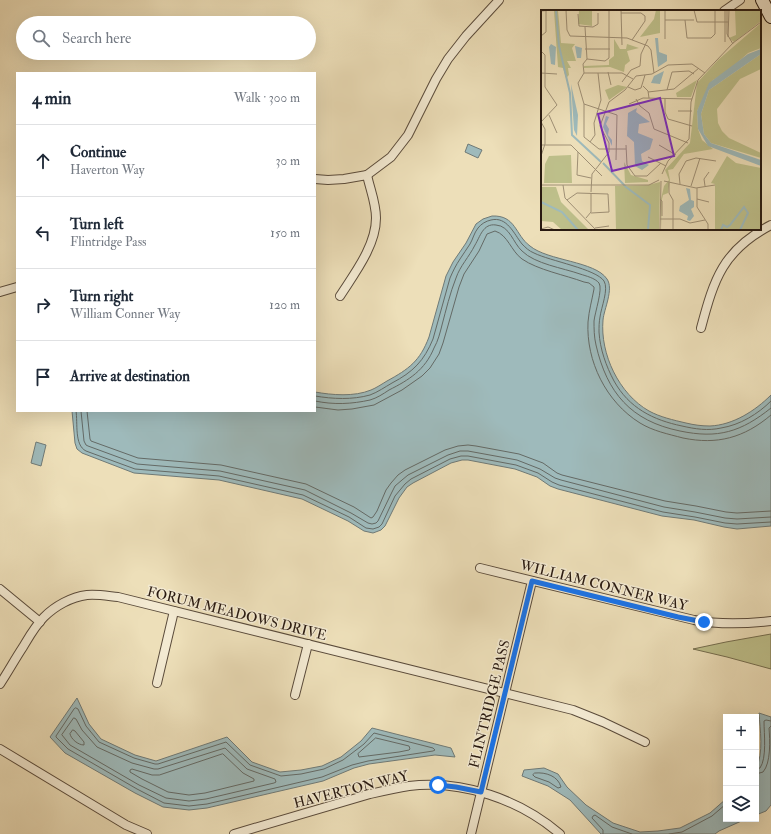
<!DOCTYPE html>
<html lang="en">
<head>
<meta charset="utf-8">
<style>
  body { margin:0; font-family:"IM FELL Double Pica",serif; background:#f6f6f7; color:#1f2937 }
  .controls { position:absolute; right:12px; bottom:12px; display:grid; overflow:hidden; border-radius:0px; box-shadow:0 4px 16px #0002 }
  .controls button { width:36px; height:36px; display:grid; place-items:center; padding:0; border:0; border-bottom:1px solid #e0e1e3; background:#fff; color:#1f2937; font:20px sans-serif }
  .stop { position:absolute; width:12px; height:12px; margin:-9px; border:3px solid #1a73e8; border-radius:50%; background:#fff }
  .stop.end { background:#1a73e8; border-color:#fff; box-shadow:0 1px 4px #0008 }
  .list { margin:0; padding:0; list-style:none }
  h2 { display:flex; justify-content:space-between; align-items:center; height:52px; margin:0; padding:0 16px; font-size:17px }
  h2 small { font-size:13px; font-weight:400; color:#747a83 }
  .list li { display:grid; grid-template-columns:26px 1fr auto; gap:12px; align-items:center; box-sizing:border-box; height:72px; padding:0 16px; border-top:1px solid #e0e1e3 }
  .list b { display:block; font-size:15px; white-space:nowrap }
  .list p { margin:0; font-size:13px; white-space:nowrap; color:#747a83 }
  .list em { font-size:13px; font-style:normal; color:#747a83 }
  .icon { flex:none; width:22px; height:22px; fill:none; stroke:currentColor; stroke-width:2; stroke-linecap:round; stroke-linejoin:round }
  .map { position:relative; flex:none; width:771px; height:834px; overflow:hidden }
  .search { position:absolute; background:#fff; box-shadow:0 4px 16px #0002; left:16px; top:16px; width:300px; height:44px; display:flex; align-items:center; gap:10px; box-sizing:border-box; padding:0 14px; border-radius:22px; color:#747a83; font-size:15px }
  .panel { position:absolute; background:#fff; box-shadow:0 4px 16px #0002; left:16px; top:72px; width:300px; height:340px; border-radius:0px }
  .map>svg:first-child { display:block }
  .green { fill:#bec08b; stroke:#746d4e }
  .water { fill:#9ebabb; stroke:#6f7a77 }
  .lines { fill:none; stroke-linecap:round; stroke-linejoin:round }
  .shore { stroke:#646a66; stroke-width:1 }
  .minor-casing { stroke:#5a4b3b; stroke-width:10 }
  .secondary-casing { stroke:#291a11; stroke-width:14 }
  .minor { stroke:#f3ead2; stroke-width:8 }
  .secondary { stroke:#f3ead2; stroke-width:12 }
  .route { stroke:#1a73e8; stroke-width:5 }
  .labels { text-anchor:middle; stroke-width:3; stroke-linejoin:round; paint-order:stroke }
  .street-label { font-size:14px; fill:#291a11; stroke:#f3ead2 }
  .inset-river { fill:none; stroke:#9ebabb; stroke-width:2 }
  .inset-road { fill:none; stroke:#9f9076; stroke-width:1 }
  .view { fill:#7b2cbf; fill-opacity:0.15; stroke:#7b2cbf; stroke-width:2 }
  .inset-edge { fill:none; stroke:#291a11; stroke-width:2 }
</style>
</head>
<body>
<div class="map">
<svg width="771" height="834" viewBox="0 0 771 834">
  <rect width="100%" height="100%" fill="#eddfb9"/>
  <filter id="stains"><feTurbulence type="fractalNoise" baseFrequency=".005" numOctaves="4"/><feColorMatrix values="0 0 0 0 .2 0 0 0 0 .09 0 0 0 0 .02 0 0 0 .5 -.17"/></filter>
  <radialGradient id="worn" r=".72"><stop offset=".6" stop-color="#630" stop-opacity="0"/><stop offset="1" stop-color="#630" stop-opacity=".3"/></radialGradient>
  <path class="green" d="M771,634v35l-44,-12 -34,-8 33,-7z"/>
  <g class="water">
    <path d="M468,144l14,6 -4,8 -13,-6z"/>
    <path d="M492,216c24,-1 23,19 38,30 18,15 65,15 77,33 7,10 -3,30 -4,41 -3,34 16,74 46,91 11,6 24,9 37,12 8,2 16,3 24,3 23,-1 45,-15 61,-31v131l-34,3 -13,-2 -30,-7 -32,-4 -104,-27 -8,-3 -13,-9 -22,-8 -47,-9h-6l-11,3 -38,20 -6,4 -8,11 -14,28 -4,4 -8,3 -9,-2 -16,-10 -46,-22 -83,-19 -85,-7 -52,-20 -5,-4 -2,-6 -3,-32h243v-19c17,3 39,5 56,-2 5,-2 11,-6 16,-9 22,-12 33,-20 42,-44l17,-61 7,-14 13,-19 10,-19 7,-5z"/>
    <path d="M36,442l10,3 -5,21 -10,-3z"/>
    <path d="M77,698l12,26 12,15 34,16 21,6 71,-24 25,25 28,10 21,-2 21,-4 19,-9 20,-16 11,-13 79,20 4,9 -20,-2 -66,9 -15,4 -31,13 -116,27 -18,2 -26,-3 -28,-14 -70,-40 -15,-16z"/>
    <path d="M759,713l12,4v88l-5,6 -10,4v-47c8,-14 4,-39 3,-55z"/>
    <path d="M544,768l14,6 9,13 19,18 27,18 27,9 18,-1 22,-3 30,-15 16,-14v20h20l-27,12 -4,3h-114l-31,-34 -22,-14 -26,-10 2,-6z"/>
  </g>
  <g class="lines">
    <g class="shore">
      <path d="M315,396c18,3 37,4 55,-1 8,-3 15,-8 22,-12 21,-11 32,-22 41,-44l17,-61c3,-7 6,-13 10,-19 3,-5 7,-10 10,-15 3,-5 4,-11 8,-16 3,-4 8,-7 13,-8 16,-4 23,14 31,24 4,4 7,7 12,9 16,8 62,16 70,28 5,8 -3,27 -4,36 -1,5 -1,10 -1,15 1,17 7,34 15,49 15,27 39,39 68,45 13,3 26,5 39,2 19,-3 37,-14 50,-27"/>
      <path d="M315,401c19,4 37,3 55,-1 7,-2 13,-6 19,-10 20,-10 36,-20 45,-42 4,-7 6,-15 8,-23 4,-15 8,-32 14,-47 4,-12 13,-21 19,-33 5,-8 8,-22 21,-20 14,1 17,18 26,26 13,13 41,17 58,23 6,2 15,4 19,9 4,6 -4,29 -5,38 0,7 0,16 2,24 11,48 35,76 84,86 38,8 61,1 91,-23"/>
      <path d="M315,407l23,3 14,-1 22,-4 28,-15 20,-14 8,-8 9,-14 4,-11 16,-56 5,-13 15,-23 8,-17 8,-3c13,4 16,20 27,28 16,11 43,16 62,23l5,1 5,4v2c-2,11 -5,21 -6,33 -2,39 18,80 52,101 13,8 28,11 43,15 34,7 61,0 88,-23"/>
      <path d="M76,411c2,12 -2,34 10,40l49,18 84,7 84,19 46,22 17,11 7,1 6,-2 3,-3 13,-28 10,-12 6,-5 39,-20 11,-3h7l48,9 22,8 14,9 7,3 104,27 32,5 30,6 12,1 34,-2"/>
      <path d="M81,411l3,30 2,4 2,1 49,18 83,7 85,19 46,23 17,10 4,1 4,-1 2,-2 13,-27 4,-8 7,-6 6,-5 40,-20 12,-4h8l49,9 23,9 15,9 6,2 103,27 31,5 30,6 12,1 34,-2"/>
      <path d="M87,411l3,28 1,2 47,17 83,7 85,19 48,23 17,11 2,-1 4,-6 9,-21 5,-7 7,-8 7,-5 40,-20 13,-4 10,-1 8,1 43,8 24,9 14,10 5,2 103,26 31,5 30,6 11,1 34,-2"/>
      <path d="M76,708l2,1 8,17 13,16 35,16 21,6h3l68,-22 24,23 31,11 20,-2 23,-5 19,-9 21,-16 10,-11 59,15 2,2 -2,1 -65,10 -16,4 -30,12 -115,27 -18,2 -25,-3 -27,-14 -69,-40 -12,-12v-1l18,-27z"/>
      <path d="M74,718l2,1 6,11 15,17 35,16 22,6h4l67,-21 22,21 28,10 1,3 -2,1 -68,16 -17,2 -23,-3 -27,-13 -69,-40 -8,-10z"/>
      <path d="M73,730l2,1 9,11v3c-6,0 -13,-6 -14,-11z"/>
      <path d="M376,738l33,8 1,3 -1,1 -10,2 -40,5 -1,-3z"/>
      <path d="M223,754l20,19 11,6v2l-49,12 -16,2 -21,-3 -26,-13 -12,-7v-2l2,-1 20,6h7z"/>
      <path d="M756,769l4,-1c7,-10 4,-34 4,-47l2,-1 5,1"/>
      <path d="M535,773c11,-1 23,3 26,14l-3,1 -9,-6 -14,-5 -2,-2z"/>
      <path d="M756,774l7,-2c8,-9 7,-32 6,-44l2,-2"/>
      <path d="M603,834v-4l-11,-12 1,-2 2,-1 17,12 20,7"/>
      <path d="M669,834l13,-2 30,-16 14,-12"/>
    </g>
    <defs>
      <g id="minor">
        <path d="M724,11l16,-11"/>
        <path d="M315,179l13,1 16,-1 23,-4 24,-18 17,-22 28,-56 12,-20 18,-23 33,-36"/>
        <path d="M0,292l17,-5"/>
        <path d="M340,296c14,-22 36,-50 36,-78 0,-15 -6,-29 -9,-43"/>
        <path d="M701,328c13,-49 22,-78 70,-103"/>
        <path d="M480,568l214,52c26,5 51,4 77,1"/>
        <path d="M0,589l40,33"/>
        <path d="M157,683l17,-72"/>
        <path d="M0,684c8,-12 15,-25 23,-37 6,-10 12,-21 21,-30 11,-11 27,-20 43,-22 10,-1 21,1 31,2l455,113 30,12 42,20"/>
        <path d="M295,695l13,-51"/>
        <path d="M0,749l126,76 21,9"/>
        <path d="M234,834l136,-40c13,-3 26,-6 39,-8 54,-6 110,13 151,48"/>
        <path d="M471,834l61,-253"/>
      </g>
      <path id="secondary" d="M762,0l9,17"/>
    </defs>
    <use href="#minor" class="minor-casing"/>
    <use href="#secondary" class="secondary-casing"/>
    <use href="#minor" class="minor"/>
    <use href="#secondary" class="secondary"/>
  </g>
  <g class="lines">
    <path class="route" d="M438,785l18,2 25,5 51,-211 146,36 26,5"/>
  </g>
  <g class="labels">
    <g class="street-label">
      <text transform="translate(604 585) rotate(14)" y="5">WILLIAM CONNER WAY</text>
      <text transform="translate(237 613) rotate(14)" y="5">FORUM MEADOWS DRIVE</text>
      <text transform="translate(489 704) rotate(-76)" y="5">FLINTRIDGE PASS</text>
      <text transform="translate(351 789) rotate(-14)" y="5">HAVERTON WAY</text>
    </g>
  </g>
  <g transform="translate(541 10)">
    <rect width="220" height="220" fill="#eddfb9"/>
    <path d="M115,0h4v23l-20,4 14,-18zM194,0h26v11l-27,21 -5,-4 7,-3zM13,1h4l3,32 14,1 -3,4 4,13h-9l4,7h-3l1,7 -3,3 -3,-10 -5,-1zM38,1h13v15l-14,-2zM220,13v25l-13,5 -20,18 -15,9 -16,31 1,18 4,11 11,9 -29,5 -11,15 -5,1 2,10 -2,13 -5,2 -1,4 -1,31v-31l3,-13 5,-6 -4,-10 25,-27 7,-60 21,-23zM73,29l6,10h6l1,-5 12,4 -12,3 3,10 -5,4 -1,7 -14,-5 -26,1v-2l25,-1v-5l5,-4zM220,44v15l-21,10 -23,30 1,14 4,8 7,7 32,15v5l-50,-15 -7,-9 -3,-20 8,-24zM156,70l-6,17h-14l-1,-4zM77,75l9,2 -18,13 -4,-10zM30,145l1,28h-28l1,-19 4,-8zM186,146l9,7 25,5v62h-46v-46l-4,-1zM83,152l7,13 17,5v2l-23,1zM119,172l-1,48h-43l-1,-44 33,-1zM0,177h15l5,15 28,28h-27l-9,-8 -12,-1z" fill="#bec08b"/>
    <path d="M114,28h3l1,14 8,3v6l-9,6zM10,34l5,3 -1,18 -4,-1 -2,-17zM34,36l7,2 -1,10h-4zM220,39v5l-52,36 -8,24 3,20 7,9 50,17v6l-53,-20 -10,-17 -1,-18 12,-28 39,-29zM123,61l-4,13 -9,-1 3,-7zM30,74l7,31 -1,21 -3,-6zM96,98l-1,4 14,10 -11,2 -1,9 15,6 -3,10 -9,5 1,7 7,4 -7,5 -7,-4 -1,-24 -7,-6 1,-23zM65,106l3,1 -3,7 3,5 -1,6 4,5v6l-9,-19zM145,178l4,1 1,11 3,1v6l-3,2 3,7 -4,5 -3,-1 1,-4 -9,-5 1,-5 9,-6z" fill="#9ebabb"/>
    <path class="inset-river" d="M15,1l3,35 11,47 2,42 29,27M62,153l23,24 24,18 -2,25M0,192l21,10 16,18M180,220l2,-5 4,2 3,-2 14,-18 4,6 -8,17"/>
    <path class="inset-road" d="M20,0h22M25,0l1,20 3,6 57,2 21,8 3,4 3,23M80,0l1,35M124,0v29M153,0l3,12h32M186,0v24l6,10M0,1l13,-1M80,3h20l4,3M37,4l1,12 14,1 5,-3v-11M124,10h29M144,10l2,18h24l4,-4v-24M44,17l2,32M0,26l5,-4v-22M187,27l1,-27M91,30l13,-19v-5M184,32v-32M44,39h25M0,41l4,4v32l12,18 -16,17M46,49l18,2 4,-3v-48M67,62l3,13M131,62l17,-1 5,3M0,63l16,1M43,63h38l11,6M43,63l-6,10 6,21M43,63l-1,-9 4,-5M81,72l9,-12 9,-4 1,-12 7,-15M102,76l5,5 1,7M87,77l7,3 6,-2 4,-13M126,80l5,-18M107,82l26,-3 25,-21M124,88v14l3,7 24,7M95,89l4,7 9,7 5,16M43,94l33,11 -1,45M43,94v33l15,12h27M88,94l14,-6 49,1M137,101h14M8,105l8,18M113,119l34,14M49,132l5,-7 -1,-12 7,-23 -3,-27M0,135h30l31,31M85,135l1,20 8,11h12l14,-13M118,135l17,10M37,142l-1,23 14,3M0,146l4,-12v-15l-4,-7M107,147l18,9M121,164l6,-13 21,-22 2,-37 7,-22 35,-37 28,-21M123,171l32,7 19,-3M128,173v10l4,7v30M139,174l-1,-10 7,-13 10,-3 20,3M0,175h108l10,-5M22,175l2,13 31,32M150,176l9,-28M164,176l-1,-7 5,-7M156,178v19l11,17v6M50,182l1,-18 17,-22v-9l-9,-17 9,-24 16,-12 11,-14 16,-2 16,-9 24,-1 13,9M119,189l2,2v15M156,189l12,3M26,190l10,-7 31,1 1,18 -18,1M45,208l5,-6v-19M119,209h20l10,4 15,-3M54,218l14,-2M0,219l7,-2 7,3M119,220l1,-49"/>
    <path class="view" d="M119,88l14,58 -62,15 -14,-57z"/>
    <rect width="220" height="220" class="inset-edge"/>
  </g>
  <rect width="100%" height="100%" filter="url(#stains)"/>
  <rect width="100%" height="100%" fill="url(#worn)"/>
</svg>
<div class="controls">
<button>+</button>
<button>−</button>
<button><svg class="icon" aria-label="layers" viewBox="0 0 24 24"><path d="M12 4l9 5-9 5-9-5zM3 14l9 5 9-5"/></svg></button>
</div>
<div class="stop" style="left:438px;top:785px"></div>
<div class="stop end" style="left:704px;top:622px"></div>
<div class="search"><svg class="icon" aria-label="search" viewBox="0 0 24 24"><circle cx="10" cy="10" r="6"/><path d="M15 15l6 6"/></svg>Search here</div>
<section class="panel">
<h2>4 min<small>Walk · 300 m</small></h2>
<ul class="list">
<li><svg class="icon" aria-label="ahead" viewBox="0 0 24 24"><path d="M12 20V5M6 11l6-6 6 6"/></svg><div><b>Continue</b><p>Haverton Way</p></div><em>30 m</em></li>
<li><svg class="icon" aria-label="left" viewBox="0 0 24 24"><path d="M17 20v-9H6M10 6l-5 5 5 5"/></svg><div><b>Turn left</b><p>Flintridge Pass</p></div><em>150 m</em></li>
<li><svg class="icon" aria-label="right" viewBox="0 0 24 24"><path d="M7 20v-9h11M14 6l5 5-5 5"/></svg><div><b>Turn right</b><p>William Conner Way</p></div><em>120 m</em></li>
<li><svg class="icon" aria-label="arrive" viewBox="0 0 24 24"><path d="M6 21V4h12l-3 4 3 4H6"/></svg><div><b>Arrive at destination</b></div></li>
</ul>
</section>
</div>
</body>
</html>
